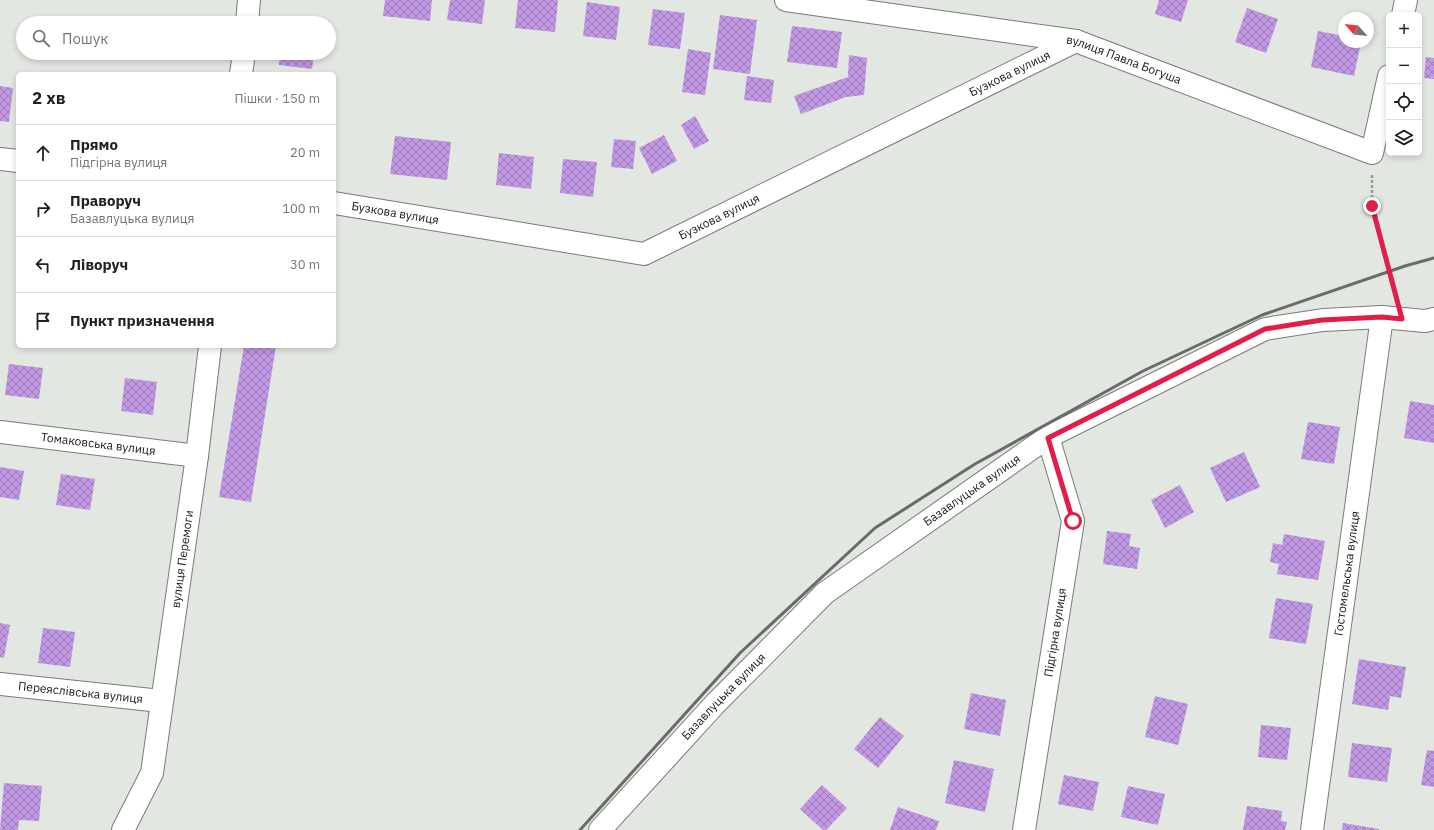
<!DOCTYPE html>
<html lang="uk">
<head>
<meta charset="utf-8">
<style>
  body { margin:0; font-family:"IBM Plex Sans",sans-serif; background:#f2f2f2; color:#202124 }
  .controls { position:absolute; right:12px; top:12px; display:grid; overflow:hidden; border-radius:6px; box-shadow:0 2px 6px #0003 }
  .controls button { width:36px; height:36px; display:grid; place-items:center; padding:0; border:0; border-bottom:1px solid #e0e0e0; background:#fff; color:#202124; font:20px sans-serif }
  .compass { position:absolute; left:1338px; top:12px; width:36px; height:36px; border-radius:50%; background:#fff; box-shadow:0 2px 6px #0003; rotate:298deg }
  .stop { position:absolute; width:12px; height:12px; margin:-9px; border:3px solid #e11d48; border-radius:50%; background:#fff }
  .stop.end { background:#e11d48; border-color:#fff; box-shadow:0 1px 4px #0008 }
  .list { margin:0; padding:0; list-style:none }
  h2 { display:flex; justify-content:space-between; align-items:center; height:52px; margin:0; padding:0 16px; font-size:17px }
  h2 small { font-size:13px; font-weight:400; color:#757577 }
  .list li { display:grid; grid-template-columns:26px 1fr auto; gap:12px; align-items:center; box-sizing:border-box; height:56px; padding:0 16px; border-top:1px solid #e0e0e0 }
  .list b { display:block; font-size:15px; white-space:nowrap }
  .list p { margin:0; font-size:13px; white-space:nowrap; color:#757577 }
  .list em { font-size:13px; font-style:normal; color:#757577 }
  .icon { flex:none; width:22px; height:22px; fill:none; stroke:currentColor; stroke-width:2; stroke-linecap:round; stroke-linejoin:round }
  .map { position:relative; flex:none; width:1434px; height:830px; overflow:hidden }
  .search { position:absolute; background:#fff; box-shadow:0 2px 6px #0003; left:16px; top:16px; width:320px; height:44px; display:flex; align-items:center; gap:10px; box-sizing:border-box; padding:0 14px; border-radius:22px; color:#757577; font-size:15px }
  .panel { position:absolute; background:#fff; box-shadow:0 2px 6px #0003; left:16px; top:72px; width:320px; height:276px; border-radius:6px }
  .map>svg:first-child { display:block }
  .building { fill:url(#building-cross-hatch) }
  .lines { fill:none; stroke-linecap:round; stroke-linejoin:round }
  .minor-casing { stroke:#787c77; stroke-width:24 }
  .path { stroke:#989a96; stroke-width:2.5; stroke-dasharray:3 2; stroke-linecap:butt }
  .minor { stroke:#fff; stroke-width:22 }
  .rail { stroke:#696b67; stroke-width:3 }
  .route { stroke:#e11d48; stroke-width:5 }
  .labels { text-anchor:middle; stroke-width:3; stroke-linejoin:round; paint-order:stroke }
  .street-label { font-size:12px; fill:#171816; stroke:#e3e7e1 }
</style>
</head>
<body>
<div class="map">
<svg width="1434" height="830" viewBox="0 0 1434 830">
  <defs>
    <pattern id="building-cross-hatch" width="8" height="8" patternUnits="userSpaceOnUse"><rect width="8" height="8" fill="#c198e3"/><path d="M0 0l8 8M0 8l8-8" fill="none" stroke="#9c7bb7"/></pattern>
  </defs>
  <rect width="100%" height="100%" fill="#e3e7e1"/>
  <g class="building">
    <path d="M385,0h47l-2,21 -47,-5z"/>
    <path d="M450,0h35l-3,24 -35,-4z"/>
    <path d="M518,0h40l-3,32 -40,-4z"/>
    <path d="M1159,0h29l-7,22 -26,-8z"/>
    <path d="M587,2l33,5 -4,33 -33,-4z"/>
    <path d="M1247,8l31,11 -12,34 -31,-11z"/>
    <path d="M653,9l32,4 -5,36 -32,-4z"/>
    <path d="M720,15l37,5 -7,54 -37,-5z"/>
    <path d="M169,18l33,3v2h-34z"/>
    <path d="M792,26l50,6 -5,36 -50,-6z"/>
    <path d="M1318,31l26,5v6h17l-7,34 -43,-9z"/>
    <path d="M688,49l23,4 -6,42 -23,-3z"/>
    <path d="M280,53h34l-2,16 -33,-4z"/>
    <path d="M849,55l18,3 -3,37 -18,2 -45,17 -7,-18 54,-19z"/>
    <path d="M1426,57l8,1v21l-10,-1z"/>
    <path d="M747,76l27,4 -3,23 -27,-3z"/>
    <path d="M0,86l13,2 -4,34 -9,-1z"/>
    <path d="M695,116l14,25 -15,8 -13,-24z"/>
    <path d="M664,135l13,26 -25,13 -13,-26z"/>
    <path d="M395,136l56,6 -4,38 -57,-6z"/>
    <path d="M614,139l22,2 -3,28 -22,-2z"/>
    <path d="M499,153l35,4 -3,32 -35,-4z"/>
    <path d="M563,159l34,3 -4,35 -33,-4z"/>
    <path d="M244,346h32l-25,156 -32,-5z"/>
    <path d="M9,364l34,4 -4,31 -34,-4z"/>
    <path d="M125,378l32,4 -4,33 -32,-4z"/>
    <path d="M1410,401l24,4v38l-30,-5z"/>
    <path d="M1308,422l32,5 -6,37 -33,-5z"/>
    <path d="M1244,452l16,35 -34,15 -16,-34z"/>
    <path d="M0,467l24,4 -5,29 -19,-3z"/>
    <path d="M61,474l34,5 -5,31 -34,-5z"/>
    <path d="M1180,485l14,27 -29,16 -14,-28z"/>
    <path d="M1107,531l24,3 -2,12 11,2 -3,21 -34,-5z"/>
    <path d="M1284,534l41,7 -7,39 -41,-6 2,-10 -9,-2 3,-19 9,2z"/>
    <path d="M1276,598l37,6 -7,40 -37,-6z"/>
    <path d="M0,623l10,2 -6,33 -4,-1z"/>
    <path d="M43,628l32,4 -5,35 -32,-4z"/>
    <path d="M1359,659l47,8 -5,31 -11,-2 -2,14 -36,-6z"/>
    <path d="M971,693l35,7 -6,36 -36,-7z"/>
    <path d="M1155,696l33,8 -10,41 -33,-8z"/>
    <path d="M880,717l24,19 -26,32 -24,-19z"/>
    <path d="M1261,725l30,3 -4,32 -29,-3z"/>
    <path d="M1352,743l40,5 -5,34 -39,-5z"/>
    <path d="M1427,750l7,1v36l-13,-2z"/>
    <path d="M954,760l40,9 -9,43 -40,-9z"/>
    <path d="M1064,775l35,7 -6,29 -35,-7z"/>
    <path d="M4,783l38,3 -3,35 -20,-1 -1,10h-18z"/>
    <path d="M822,785l25,23 -21,22h-3l-23,-21z"/>
    <path d="M1128,786l37,8 -7,31 -37,-8z"/>
    <path d="M1247,806l35,5 -1,10 6,1 -2,8h-42z"/>
    <path d="M898,807l41,14 -3,9h-46z"/>
    <path d="M1343,823l36,6v1h-37z"/>
  </g>
  <g class="lines">
    <defs>
      <g id="minor">
        <path id="s1" d="M786,0l290,41 296,112 17,-77"/>
        <path d="M1403,15l3,-15"/>
        <path d="M247,23l2,-23"/>
        <path d="M241,74l3,-21"/>
        <path d="M0,159l18,2"/>
        <path id="s2" d="M334,203l310,51 432,-213"/>
        <path id="s3" d="M0,432l197,24"/>
        <path id="s4" d="M0,684l161,17"/>
        <path id="s5" d="M123,830l29,-57 45,-317 13,-110"/>
        <path id="s6" d="M600,830l115,-126 110,-111 223,-156 217,-108 58,-9 59,-3 43,4 9,-2"/>
        <path id="s7" d="M1024,830l49,-309 -25,-84"/>
        <path id="s8" d="M1312,830l70,-513"/>
      </g>
    </defs>
    <use href="#minor" class="minor-casing"/>
    <path class="path" d="M1372,175v31l24,89"/>
    <use href="#minor" class="minor"/>
    <path class="rail" d="M580,830l160,-177 135,-125 100,-64 168,-93 119,-56 143,-49 29,-8"/>
  </g>
  <g class="lines">
    <path class="route" d="M1073,521l-25,-83 217,-109 57,-9 60,-3 20,2 -30,-113"/>
  </g>
  <g class="labels">
    <g class="street-label">
      <text dy="4" stroke="none"><textPath href="#s1" startOffset="344">вулиця Павла Богуша</textPath></text>
      <text dy="4" stroke="none"><textPath href="#s2" startOffset="722">Бузкова вулиця</textPath></text>
      <text dy="4" stroke="none"><textPath href="#s2" startOffset="62">Бузкова вулиця</textPath></text>
      <text dy="4" stroke="none"><textPath href="#s2" startOffset="398">Бузкова вулиця</textPath></text>
      <text dy="4" stroke="none"><textPath href="#s3" startOffset="99">Томаковська вулиця</textPath></text>
      <text dy="4" stroke="none"><textPath href="#s6" startOffset="506">Базавлуцька вулиця</textPath></text>
      <text dy="4" stroke="none"><textPath href="#s5" startOffset="280">вулиця Перемоги</textPath></text>
      <text dy="4" stroke="none"><textPath href="#s8" startOffset="259">Гостомельська вулиця</textPath></text>
      <text dy="4" stroke="none"><textPath href="#s7" startOffset="200">Підгірна вулиця</textPath></text>
      <text dy="4" stroke="none"><textPath href="#s4" startOffset="81">Переяслівська вулиця</textPath></text>
      <text dy="4" stroke="none"><textPath href="#s6" startOffset="182">Базавлуцька вулиця</textPath></text>
    </g>
  </g>
</svg>
<div class="controls">
<button>+</button>
<button>−</button>
<button><svg class="icon" aria-label="locate" viewBox="0 0 24 24"><circle cx="12" cy="12" r="6"/><path d="M12 2v4M12 18v4M2 12h4M18 12h4"/></svg></button>
<button><svg class="icon" aria-label="layers" viewBox="0 0 24 24"><path d="M12 4l9 5-9 5-9-5zM3 14l9 5 9-5"/></svg></button>
</div>
<svg class="compass" viewBox="-18 -18 36 36"><path d="M0-13l5 13h-10z" fill="#e53935"/><path d="M0 13l5-13h-10z" fill="#757577"/></svg>
<div class="stop" style="left:1073px;top:521px"></div>
<div class="stop end" style="left:1372px;top:206px"></div>
<div class="search"><svg class="icon" aria-label="search" viewBox="0 0 24 24"><circle cx="10" cy="10" r="6"/><path d="M15 15l6 6"/></svg>Пошук</div>
<section class="panel">
<h2>2 хв<small>Пішки · 150 m</small></h2>
<ul class="list">
<li><svg class="icon" aria-label="ahead" viewBox="0 0 24 24"><path d="M12 20V5M6 11l6-6 6 6"/></svg><div><b>Прямо</b><p>Підгірна вулиця</p></div><em>20 m</em></li>
<li><svg class="icon" aria-label="right" viewBox="0 0 24 24"><path d="M7 20v-9h11M14 6l5 5-5 5"/></svg><div><b>Праворуч</b><p>Базавлуцька вулиця</p></div><em>100 m</em></li>
<li><svg class="icon" aria-label="left" viewBox="0 0 24 24"><path d="M17 20v-9H6M10 6l-5 5 5 5"/></svg><div><b>Ліворуч</b></div><em>30 m</em></li>
<li><svg class="icon" aria-label="arrive" viewBox="0 0 24 24"><path d="M6 21V4h12l-3 4 3 4H6"/></svg><div><b>Пункт призначення</b></div></li>
</ul>
</section>
</div>
</body>
</html>
